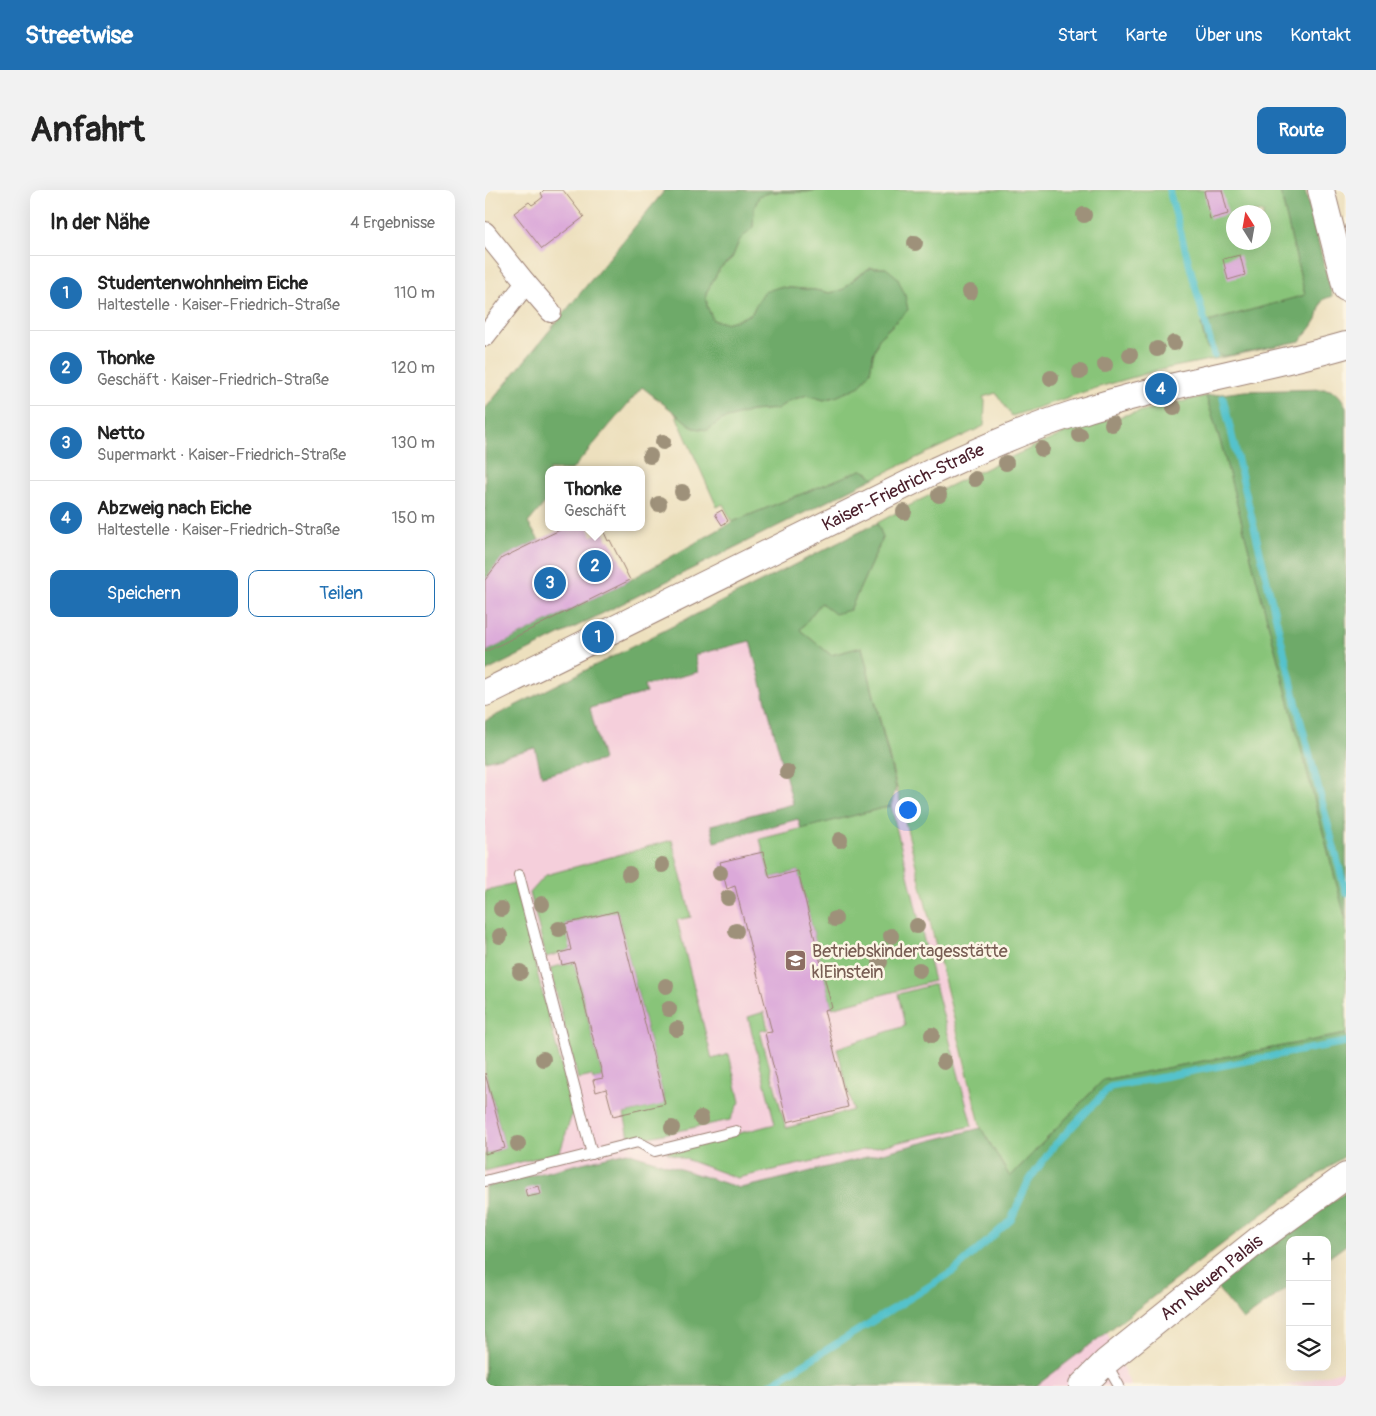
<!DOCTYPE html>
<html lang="de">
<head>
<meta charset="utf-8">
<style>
  body { margin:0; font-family:Pangolin,sans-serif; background:#f2f2f2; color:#222 }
  .controls { position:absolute; right:15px; bottom:15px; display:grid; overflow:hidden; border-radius:10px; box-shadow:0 5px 20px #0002 }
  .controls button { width:45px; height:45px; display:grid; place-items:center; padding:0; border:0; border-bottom:1px solid #e0e0e0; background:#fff; color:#222; font:25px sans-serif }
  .compass { position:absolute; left:741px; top:15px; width:45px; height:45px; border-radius:50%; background:#fff; box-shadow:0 5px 20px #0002; rotate:349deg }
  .you { position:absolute; left:422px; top:619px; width:18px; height:18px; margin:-12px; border:4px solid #fff; border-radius:50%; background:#1a73e8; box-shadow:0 0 0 8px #1a73e833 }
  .badge { display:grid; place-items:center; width:32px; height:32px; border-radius:50%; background:#1f6fb2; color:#fff; font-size:16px; font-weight:700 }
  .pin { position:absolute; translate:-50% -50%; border:2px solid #fff; box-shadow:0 1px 5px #0006 }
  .popup { position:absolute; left:60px; top:276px; width:100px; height:65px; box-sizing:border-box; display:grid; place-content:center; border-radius:10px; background:#fff; filter:drop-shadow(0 1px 4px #0005); font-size:16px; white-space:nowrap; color:#767676 }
  .popup b { font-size:19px; color:#222 }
  .popup::after { content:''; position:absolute; left:50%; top:100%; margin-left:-10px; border:10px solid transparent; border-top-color:#fff }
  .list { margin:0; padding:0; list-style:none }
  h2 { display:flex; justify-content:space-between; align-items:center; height:65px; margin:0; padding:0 20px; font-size:21px }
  h2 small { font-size:16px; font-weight:400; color:#767676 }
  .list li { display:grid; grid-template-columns:32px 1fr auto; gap:15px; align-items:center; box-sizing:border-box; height:75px; padding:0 20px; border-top:1px solid #e0e0e0 }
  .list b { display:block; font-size:19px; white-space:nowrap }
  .list p { margin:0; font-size:16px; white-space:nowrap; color:#767676 }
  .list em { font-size:16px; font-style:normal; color:#767676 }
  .actions { display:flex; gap:10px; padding:15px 20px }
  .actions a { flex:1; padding:11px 0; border:1px solid #1f6fb2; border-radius:10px; text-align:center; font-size:18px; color:#1f6fb2 }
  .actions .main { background:#1f6fb2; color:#fff }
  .icon { flex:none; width:28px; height:28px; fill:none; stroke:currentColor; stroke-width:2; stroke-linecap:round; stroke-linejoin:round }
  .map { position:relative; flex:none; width:861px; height:1196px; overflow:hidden; border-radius:10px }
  header { display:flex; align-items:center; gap:30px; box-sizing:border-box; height:70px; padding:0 25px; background:#1f6fb2; color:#fff }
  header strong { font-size:24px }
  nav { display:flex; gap:28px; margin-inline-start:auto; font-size:18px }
  .intro { display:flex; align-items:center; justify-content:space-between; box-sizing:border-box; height:120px; padding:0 30px }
  h1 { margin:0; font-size:35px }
  .button { padding:12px 22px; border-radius:10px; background:#1f6fb2; color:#fff; font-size:18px; font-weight:700 }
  main { display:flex; gap:30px; padding:0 30px }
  aside { flex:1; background:#fff; border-radius:10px; box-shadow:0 5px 20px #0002 }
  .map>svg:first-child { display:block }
  .built { fill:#f5cfdb }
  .green { fill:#88c479; stroke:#697252; fill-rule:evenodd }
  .forest { fill:#6eaa69; stroke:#5c644a }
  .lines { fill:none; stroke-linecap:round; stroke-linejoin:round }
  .stream { stroke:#55c2cc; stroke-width:7 }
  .building { fill:#dba9d9 }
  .service-casing { stroke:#9c8074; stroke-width:12 }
  .minor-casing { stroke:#9c8074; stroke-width:22 }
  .tertiary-casing { stroke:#9c8074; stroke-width:28 }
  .service { stroke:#fff; stroke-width:10 }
  .minor { stroke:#fff; stroke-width:20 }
  .tertiary { stroke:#fff; stroke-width:26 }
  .tree { fill:#9e917a }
  .labels { text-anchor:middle; stroke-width:5; stroke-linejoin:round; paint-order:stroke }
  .street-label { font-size:18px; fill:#4a1f2b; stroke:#fcf5e5 }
  .education-label { font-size:18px; fill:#785e54; stroke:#fcf5e5; text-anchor:start }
</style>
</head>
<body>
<header>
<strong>Streetwise</strong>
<nav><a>Start</a><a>Karte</a><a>Über uns</a><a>Kontakt</a></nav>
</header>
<div class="intro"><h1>Anfahrt</h1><a class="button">Route</a></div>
<main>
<aside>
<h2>In der Nähe<small>4 Ergebnisse</small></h2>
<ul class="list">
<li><span class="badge">1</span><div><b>Studentenwohnheim Eiche</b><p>Haltestelle · Kaiser-Friedrich-Straße</p></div><em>110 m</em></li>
<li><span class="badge">2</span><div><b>Thonke</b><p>Geschäft · Kaiser-Friedrich-Straße</p></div><em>120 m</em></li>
<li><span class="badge">3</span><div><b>Netto</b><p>Supermarkt · Kaiser-Friedrich-Straße</p></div><em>130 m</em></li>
<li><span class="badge">4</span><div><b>Abzweig nach Eiche</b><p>Haltestelle · Kaiser-Friedrich-Straße</p></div><em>150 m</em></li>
</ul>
<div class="actions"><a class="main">Speichern</a><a>Teilen</a></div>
</aside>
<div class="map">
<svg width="861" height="1196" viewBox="0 0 861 1196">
  <rect width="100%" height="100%" fill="#fcf5e5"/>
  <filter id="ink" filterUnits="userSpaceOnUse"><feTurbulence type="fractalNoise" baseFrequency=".02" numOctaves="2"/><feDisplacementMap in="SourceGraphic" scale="10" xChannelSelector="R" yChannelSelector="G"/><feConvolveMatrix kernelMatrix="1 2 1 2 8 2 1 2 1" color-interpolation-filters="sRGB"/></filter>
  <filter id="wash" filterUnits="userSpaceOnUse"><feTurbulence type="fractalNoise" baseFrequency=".0096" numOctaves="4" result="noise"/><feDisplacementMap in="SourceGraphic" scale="20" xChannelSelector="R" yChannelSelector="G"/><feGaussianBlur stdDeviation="1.12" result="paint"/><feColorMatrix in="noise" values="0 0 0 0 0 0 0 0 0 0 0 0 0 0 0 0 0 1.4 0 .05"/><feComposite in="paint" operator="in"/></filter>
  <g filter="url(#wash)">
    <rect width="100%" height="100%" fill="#ede0be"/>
    <g class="built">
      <path d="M258,401l63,219 90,-22 114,463 48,-27 73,162h-646v-665z"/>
      <path d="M861,1180v16h-62z"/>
    </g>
    <g class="green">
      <path d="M331,0h464l25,105 -104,29c6,23 5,32 33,31l-75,15 -60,17 -87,29 -16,-23 -13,4 2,4 -1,25 -110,52 -7,-6 -6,-2 -129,52 -9,-18 -6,3 -42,-94 19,15 14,2 13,-10 30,-9 26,-2 12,-8 18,-6 17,5 46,-28 3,-17 6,-17 15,-14 -8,-56h-16l-15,10 -11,11 -14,4 -15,-3 -36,-3 -22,16 -5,10 -12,6 -15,4 -12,-3 -6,-14 -1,-13 14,-25 12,-10 7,-17 14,-14 1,-18 5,-13 13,-4h35zM748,22h30v30h-30z"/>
      <path d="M721,206l16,51 124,473v114l-243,46 -93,97 -29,-49 -119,-481 -31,8 -31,-25 21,-28 29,8 33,-73 -6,-14 43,-23 71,-34 76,-34 58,-17z"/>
      <path d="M406,616l43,175 -102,27 -34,-137 -28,7 -10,-39z"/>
      <path d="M187,650l19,77 -14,3 35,139 17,-5 11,48 -10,18 -100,21 -6,-27 41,-11 -48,-192 -52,13 6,26 -25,7 -16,-64 16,-18z"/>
      <path d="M29,693l59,228 -13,41 -75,19v-17l20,-6 -20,-77v-180z"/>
      <path d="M89,772l29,116 -10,2 -1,-4 -14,3 -28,-111z"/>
      <path d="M450,794l37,142 -235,52 -71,-26 109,-28 -27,-107 16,-5 4,17 -8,2 26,97 67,-18 -16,-62 68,-22 -7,-32z"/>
    </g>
    <g class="forest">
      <path d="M180,0h151l-9,2h-35l-13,4 -5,13 -1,18 -14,14 -7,17 -12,10 -14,25 1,13 6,14 12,3 15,-4 12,-6 5,-10 7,-11 15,-5 36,3 15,3 14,-4 11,-11 15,-10h16l11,9 8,18 3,15 -29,28 -6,17 -3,17 -10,14 -22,10 -14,4 -17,-5 -18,6 -12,8 -26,2 -30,9 -13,10 -14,-2 -52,-41 -70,83h-23v28l-21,25 11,17 -37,18 -17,22v-171z"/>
      <path d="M795,0h25l27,106 -8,3 -3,4 -4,16 -5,8 -12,14 -66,14 -13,1 -12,-6 -3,-4 -5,-22 104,-29z"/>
      <path d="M841,199c13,3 15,8 20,18v513l-124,-473 -16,-51 39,-5z"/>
      <path d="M376,280l6,2 7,6 -389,194v-20l145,-72 102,-58z"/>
      <path d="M392,333l6,14 -33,73 -15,4 -14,-11 -21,27 31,25 31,-8 34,141 -5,18 -90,23 -3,-10 -83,23 -4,-17 82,-21 -43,-163 -55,14 3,17 -54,14 2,7 -56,15 13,52 -61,16 -7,-28 -50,13v-40z"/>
      <path d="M861,844v121l-96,68 -214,163h-551v-199l142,-35 113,36 24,-5 217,-55 29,49 93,-97z"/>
      <path d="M861,1002v53l-19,14v-19h-37v46l-47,34 -28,-35z"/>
    </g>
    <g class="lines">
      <g class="stream">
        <path d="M684,0l45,165"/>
        <path d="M738,208l77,320 46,175"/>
        <path d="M283,1196l186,-115 57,-51 17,-38 25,-35 57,-60 236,-45"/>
      </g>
    </g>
    <g id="blocks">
      <g class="building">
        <path d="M59,0h19l21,27 -42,32 -28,-36 15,-11 3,3 6,-4 5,-4 -2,-4z"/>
        <path d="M722,0h15l6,24 -18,5 -6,-28z"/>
        <path d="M755,65l5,20 -17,5 -5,-21z"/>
        <path d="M237,320l6,11 -6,4 -7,-11z"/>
        <path d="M81,337h22l4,9 11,-6 5,11 2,-1 20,40 -145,72v-72l17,-22z"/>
        <path d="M278,662l7,26 28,-7 34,137 -8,2 24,97 -61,15 -22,-89 7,-1 -37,-146 -8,3 -7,-27z"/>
        <path d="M132,721l48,193 -52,12 -7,-27 -10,3 -3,-12 10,-2 -29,-116 -12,3 -3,-12 12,-3 -6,-26z"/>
        <path d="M0,883l20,75 -20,6z"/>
        <path d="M54,996l2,8 -14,3 -2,-8z"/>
      </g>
    </g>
  </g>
  <g filter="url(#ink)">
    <use href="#blocks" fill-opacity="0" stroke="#9c8074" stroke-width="1"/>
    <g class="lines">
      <defs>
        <g id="service">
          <path d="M34,685l73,279"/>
          <path d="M0,991l153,-39 17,9 81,-20"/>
          <path d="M621,1173l13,23"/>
        </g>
        <g id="minor">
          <path d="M0,42l41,51 25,29"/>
          <path d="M0,146l41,-53"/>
        </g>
        <g id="tertiary">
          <path d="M836,0l25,98"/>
          <path id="s1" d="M0,503l451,-223c45,-21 90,-41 137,-56 90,-30 183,-43 273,-69"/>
          <path id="s2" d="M597,1196l24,-24 77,-62 79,-63 84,-61"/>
        </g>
      </defs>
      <use href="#service" class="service-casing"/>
      <use href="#minor" class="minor-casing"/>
      <use href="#tertiary" class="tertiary-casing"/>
      <use href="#service" class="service"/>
      <use href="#minor" class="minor"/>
      <use href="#tertiary" class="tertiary"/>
    </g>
    <g class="tree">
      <circle cx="599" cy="25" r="8"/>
      <circle cx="430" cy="53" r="8"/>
      <circle cx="485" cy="102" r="8"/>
      <circle cx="689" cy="153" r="8"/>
      <circle cx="672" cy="159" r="8"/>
      <circle cx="645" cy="165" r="8"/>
      <circle cx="620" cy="175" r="8"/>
      <circle cx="595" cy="182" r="8"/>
      <circle cx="566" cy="188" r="8"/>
      <circle cx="689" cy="218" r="8"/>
      <circle cx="627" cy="234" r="8"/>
      <circle cx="595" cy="245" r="8"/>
      <circle cx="178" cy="252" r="8"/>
      <circle cx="557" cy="259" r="8"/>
      <circle cx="165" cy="266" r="8"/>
      <circle cx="521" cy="273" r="8"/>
      <circle cx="490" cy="289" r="8"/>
      <circle cx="197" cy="302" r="8"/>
      <circle cx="454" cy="305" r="8"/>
      <circle cx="174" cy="314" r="8"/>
      <circle cx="419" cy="322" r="8"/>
      <circle cx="302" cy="582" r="8"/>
      <circle cx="355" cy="650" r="8"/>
      <circle cx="177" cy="675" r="8"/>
      <circle cx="235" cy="683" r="8"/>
      <circle cx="144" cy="684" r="8"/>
      <circle cx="243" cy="708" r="8"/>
      <circle cx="57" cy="714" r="8"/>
      <circle cx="16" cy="719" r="8"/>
      <circle cx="350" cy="729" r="8"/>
      <circle cx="432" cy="736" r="8"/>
      <circle cx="74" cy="739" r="8"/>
      <circle cx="251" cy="741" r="8"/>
      <circle cx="15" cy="746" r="8"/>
      <circle cx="406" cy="746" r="8"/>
      <circle cx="395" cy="772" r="8"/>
      <circle cx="434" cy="780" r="8"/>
      <circle cx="35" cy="782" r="8"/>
      <circle cx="181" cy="796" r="8"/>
      <circle cx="184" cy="819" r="8"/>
      <circle cx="192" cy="839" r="8"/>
      <circle cx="447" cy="845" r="8"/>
      <circle cx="58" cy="869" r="8"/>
      <circle cx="459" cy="872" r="8"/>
      <circle cx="216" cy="928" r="8"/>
      <circle cx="187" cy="938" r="8"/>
      <circle cx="33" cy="954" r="8"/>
    </g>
  </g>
  <defs>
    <symbol id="school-square" viewBox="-11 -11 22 22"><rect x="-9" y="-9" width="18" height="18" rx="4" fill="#8d6e63" stroke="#fcf5e5"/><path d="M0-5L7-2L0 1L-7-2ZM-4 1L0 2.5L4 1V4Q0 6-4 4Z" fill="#fff"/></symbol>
  </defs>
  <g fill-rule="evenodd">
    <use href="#school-square" x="298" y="758" width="25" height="25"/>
  </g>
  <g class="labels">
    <g class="street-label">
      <text dy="6" stroke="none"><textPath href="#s1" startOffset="466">Kaiser-Friedrich-Straße</textPath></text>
      <text dy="6" stroke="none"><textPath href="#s2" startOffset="169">Am Neuen Palais</textPath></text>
    </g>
    <g class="education-label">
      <text x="327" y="767">Betriebskindertagesstätte<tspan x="327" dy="21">klEinstein</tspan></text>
    </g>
  </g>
</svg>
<div class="controls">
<button>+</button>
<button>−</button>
<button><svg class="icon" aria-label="layers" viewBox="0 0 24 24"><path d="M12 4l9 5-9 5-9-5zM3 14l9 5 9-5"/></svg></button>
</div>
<svg class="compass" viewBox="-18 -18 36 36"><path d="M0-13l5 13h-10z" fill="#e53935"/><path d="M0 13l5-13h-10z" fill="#767676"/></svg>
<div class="you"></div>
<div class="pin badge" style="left:113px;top:447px">1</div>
<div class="pin badge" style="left:110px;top:376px">2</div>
<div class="popup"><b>Thonke</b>Geschäft</div>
<div class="pin badge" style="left:65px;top:393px">3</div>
<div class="pin badge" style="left:676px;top:199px">4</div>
</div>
</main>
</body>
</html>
